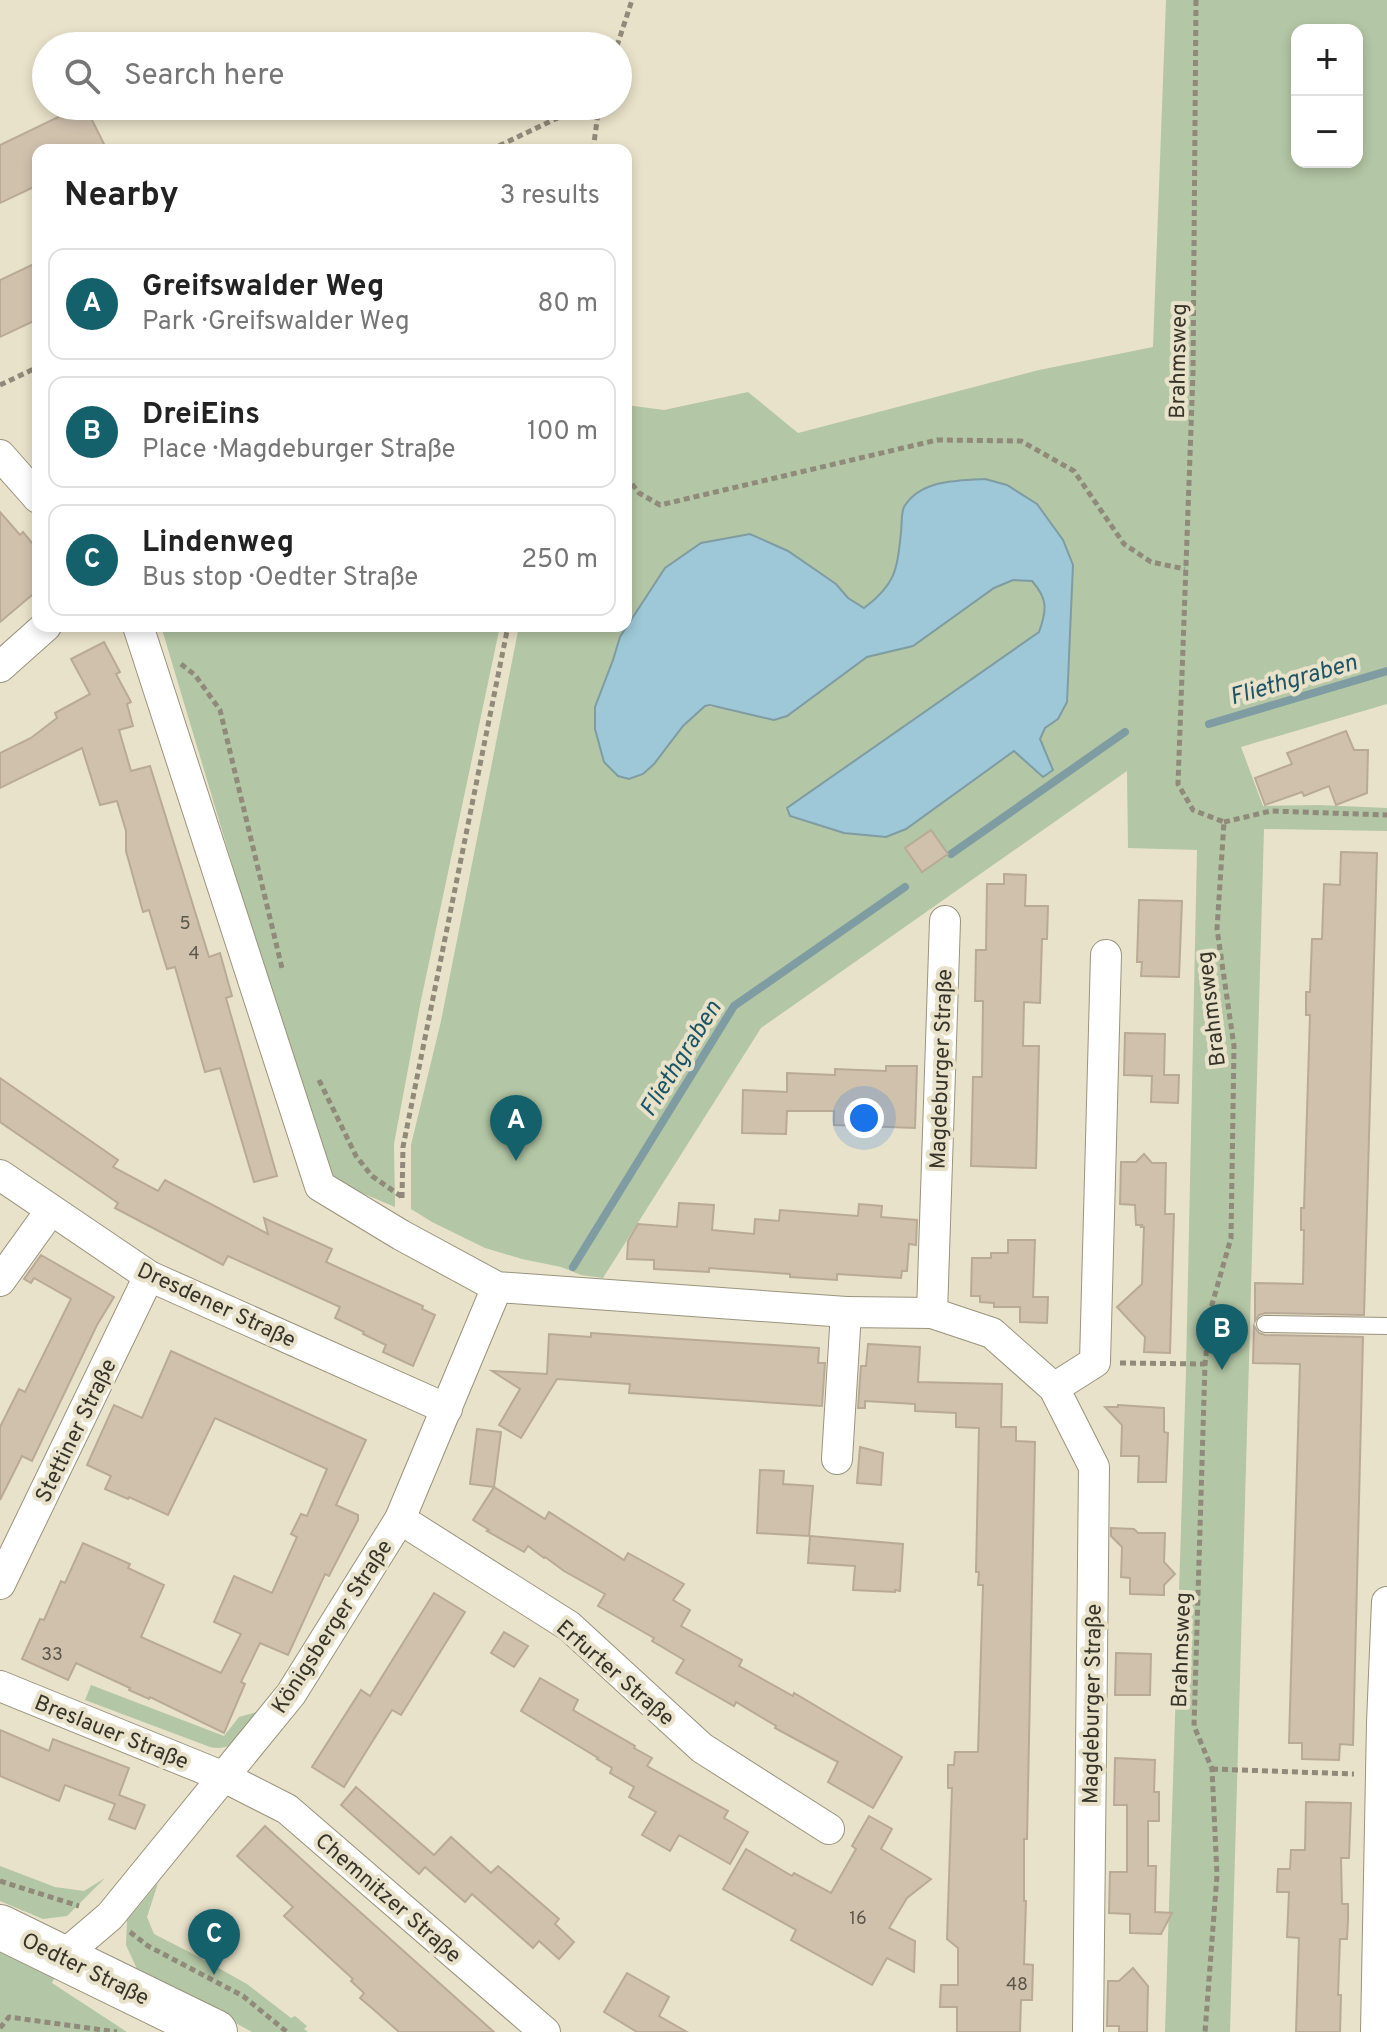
<!DOCTYPE html>
<html lang="en">
<head>
<meta charset="utf-8">
<style>
  body { margin:0; font-family:Overpass,sans-serif; background:#f6f6f6; color:#222 }
  .controls { position:absolute; right:24px; top:24px; display:grid; overflow:hidden; border-radius:16px; box-shadow:0 4px 12px #0003 }
  .controls button { width:72px; height:72px; display:grid; place-items:center; padding:0; border:0; border-bottom:2px solid #e0e0e0; background:#fff; color:#222; font:40px sans-serif }
  .you { position:absolute; left:864px; top:1118px; width:28px; height:28px; margin:-20px; border:6px solid #fff; border-radius:50%; background:#1a73e8; box-shadow:0 0 0 12px #1a73e833 }
  .badge { display:grid; place-items:center; width:52px; height:52px; border-radius:50%; background:#14616c; color:#fff; font-size:26px; font-weight:700 }
  .pin { position:absolute; translate:-50% -66px; filter:drop-shadow(0 2px 4px #0008) }
  .pin::after { content:''; position:absolute; top:42px; width:28px; height:24px; background:inherit; clip-path:polygon(0 0,100% 0,50% 100%) }
  .list { margin:0; padding:0; list-style:none }
  h2 { display:flex; justify-content:space-between; align-items:center; height:104px; margin:0; padding:0 32px; font-size:34px }
  h2 small { font-size:26px; font-weight:400; color:#767676 }
  .list li { display:grid; grid-template-columns:52px 1fr auto; gap:24px; align-items:center; box-sizing:border-box; height:112px; margin:0 16px 16px; padding:0 16px; border:2px solid #e0e0e0; border-radius:16px }
  .list b { display:block; font-size:30px; white-space:nowrap }
  .list p { margin:0; font-size:26px; white-space:nowrap; color:#767676 }
  .list em { font-size:26px; font-style:normal; color:#767676 }
  .icon { flex:none; width:44px; height:44px; fill:none; stroke:currentColor; stroke-width:2; stroke-linecap:round; stroke-linejoin:round }
  .map { position:relative; flex:none; width:1387px; height:2032px; overflow:hidden }
  .search { position:absolute; background:#fff; box-shadow:0 4px 12px #0003; left:32px; top:32px; width:600px; height:88px; display:flex; align-items:center; gap:20px; box-sizing:border-box; padding:0 28px; border-radius:44px; color:#767676; font-size:30px }
  .panel { position:absolute; background:#fff; box-shadow:0 4px 12px #0003; left:32px; top:144px; width:600px; height:488px; border-radius:16px }
  .map>svg:first-child { display:block }
  .green { fill:#b3c6a5; fill-rule:evenodd }
  .water { fill:#9ec8d7; stroke:#7f9ca3; stroke-width:2 }
  .lines { fill:none; stroke-linecap:round; stroke-linejoin:round }
  .stream { stroke:#7f9ca3; stroke-width:8 }
  .building { fill:#d0c1ad; stroke:#b9aa97; stroke-width:2 }
  .lane-casing { stroke:#9a937d; stroke-width:18 }
  .street-casing { stroke:#9a937d; stroke-width:32 }
  .secondary-casing { stroke:#9a937d; stroke-width:46 }
  .path { stroke:#8f8a79; stroke-width:5; stroke-dasharray:6 4; stroke-linecap:butt }
  .lane { stroke:#fff; stroke-width:16 }
  .street { stroke:#fff; stroke-width:30 }
  .secondary { stroke:#fff; stroke-width:44 }
  .labels { text-anchor:middle; stroke-width:8; stroke-linejoin:round; paint-order:stroke }
  .number-label { font-size:18px; fill:#5d574b }
  .street-label { font-size:22px; fill:#37342a; stroke:#e9e2ca }
  .water-label { font-size:24px; font-style:italic; fill:#1d5466; stroke:#e9e2ca }
</style>
</head>
<body>
<div class="map">
<svg width="1387" height="2032" viewBox="0 0 1387 2032">
  <rect width="100%" height="100%" fill="#e9e2ca"/>
  <g class="green">
    <path d="M1166,0h221v704l-146,43 22,59 55,-1 69,3v23l-123,-2 -34,1203h-65l21,-661 11,-521 -69,-2 -1,-77 -366,257 -158,250 -22,-3 -20,-8 -39,-8 -37,-11 -53,-26 -21,-13v-64l30,-124 78,-395h107v-221l38,5 84,-18 50,41 241,-63 114,-23zM1297,30h60v132h-60zM985,479l88,86 -15,154 -13,9 -5,11 13,31 -39,-19 -108,78 -20,8 -42,-5 -54,-16 -3,-7 252,-177c8,-22 9,-33 -7,-51l-18,-1 -20,8 -81,58 -46,11 -80,59 -82,-10 -22,20 -29,38 -11,10 -30,-114 7,-23 130,-103 38,17 48,32 12,15 16,10 18,-14 8,-10 7,-20 6,-56 19,-19 32,-9z"/>
    <path d="M161,626h339l-80,379 -26,139 1,63 -59,-25 -14,-17z"/>
    <path d="M91,1685l133,51 15,-19 21,-6c-14,18 -24,42 -50,36l-125,-47z"/>
    <path d="M0,1866l55,21 29,4 21,-13 -38,38 -24,3 -43,-18z"/>
    <path d="M158,1883l-11,34 7,17 43,22 50,28 44,34 4,-2 12,10 -3,3 4,3h-56l-115,-63 -11,-24 1,-25z"/>
    <path d="M0,1945l57,26 -5,12 75,49h-127z"/>
  </g>
  <path class="water" d="M985,479l22,6 30,19 26,36 10,25 -6,137 -9,17 -13,9 -5,11 13,31 -10,7 -29,-26 -108,78 -20,8 -42,-4 -54,-17 -3,-8 252,-176c8,-22 9,-33 -7,-51l-19,-1 -19,8 -81,58 -46,11 -80,59 -13,4 -64,-15 -5,1 -22,20 -29,38 -11,10 -14,5 -11,-3 -14,-14 -9,-33v-22l18,-47 7,-23 45,-69 36,-25 49,-9 38,17 48,33 12,14 16,10c32,-24 33,-38 37,-76 1,-8 0,-19 3,-25 16,-27 53,-27 81,-28z"/>
  <g class="lines">
    <g class="stream">
      <path d="M1209,724l178,-53"/>
      <path d="M951,854l174,-122"/>
      <path d="M573,1267l161,-261 171,-119"/>
    </g>
  </g>
  <g class="building">
    <path d="M81,106h4l22,44h-69v35l-38,18v-58z"/>
    <path d="M38,262v57l-38,18v-57z"/>
    <path d="M0,512l20,23 3,-3 15,18v40l-38,32z"/>
    <path d="M104,642l16,30 -4,2 15,28 -4,2 6,22 -14,4 12,41 19,-5 59,191 11,-4 12,43 -6,2 51,178 -23,6 -34,-114 -15,4 -30,-105 -8,2 -18,-59 -6,2 -17,-61v-20l-9,-30 -17,4 -18,-57 -82,40v-35l31,-15 26,-20 -2,-5 35,-19 -19,-35z"/>
    <path d="M1346,731l8,19h14l-1,43 -31,12 -7,-19 -25,10 -2,-4 -37,13 -10,-27 37,-14 -5,-11z"/>
    <path d="M931,830l17,24 -26,18 -17,-24z"/>
    <path d="M1341,852l36,1 -13,462 -99,-2 -6,2 -4,6v-38l48,1 1,-54h-3v-22h3l6,-193h-4v-23h4l2,-53h10l2,-55 16,1z"/>
    <path d="M1004,874l22,1 -1,31h23l-1,33h-5l-2,64 -16,-1 -1,44h16l-3,122 -65,-2 2,-89h9l1,-76h-8l1,-51h10l1,-66h17z"/>
    <path d="M1139,900l43,1 -3,76 -38,-1 1,-14h-5z"/>
    <path d="M1125,1033l40,1 -1,41h15l-1,28 -27,-1 1,-26 -28,-1z"/>
    <path d="M886,1066h31l-2,62 -81,-3v-14h-47l-1,23 -44,-1 1,-43 44,2v-19l48,2v-6l51,2z"/>
    <path d="M0,1078l118,82 -5,7 45,24 7,-11 103,54 -4,-16 68,31 -6,13 97,44 -1,3 13,6 -22,51 -30,-14 3,-7 -23,-11 1,-2 -29,-14 5,-11 -112,-51 -5,9 -108,-57 3,-5 -118,-81z"/>
    <path d="M1144,1154l8,9h14l-1,51h9l-4,139 -26,-1 1,-15 -28,-30 25,-23 2,-57h-3l1,-2h-6l-1,-20 -15,-1 1,-42h15z"/>
    <path d="M679,1203l35,2 -2,25 42,4 1,-15 24,2 1,-11 78,6 1,-12 23,2 -1,11 36,3 -1,25 -7,-1 -2,27h-5l-1,7 -64,-4v6l-47,-3v-3l-81,-6v4l-55,-3v-9l-27,-1 1,-18 10,-17 39,3z"/>
    <path d="M1008,1240h27l-2,57h15l-1,26 -27,-1v-15h-26v-4l-14,-1v-6h-9l1,-38h19v-5h17z"/>
    <path d="M41,1255l73,42 -17,28 -65,136 -10,-5 -22,44v-73l19,-38 6,3 46,-93 -37,-21 -3,5 -7,-4z"/>
    <path d="M1254,1326l5,7 6,2 98,2 -10,408 -13,-1 -1,16 -37,-1v-16h-13l11,-379 -47,-1z"/>
    <path d="M591,1333l228,15 -1,15h7l-3,43 -193,-13 1,-9 -73,-5 -36,59 -22,-13 21,-36 -28,-18 55,3 2,-40 42,3z"/>
    <path d="M868,1344l52,3 -2,35 84,2 -1,43h15v14l19,1 -8,397h-3v62h2l-2,63 9,1 -1,35h-11l-1,32h-63v-25h-17l1,-22h17v-37l-11,-9 5,-151h-4v-23h6l1,-13h23l5,-167h-5l1,-13h-3l3,-144 -23,-1v-14l-41,-2v-7l-50,-3v7h-7l3,-42h5z"/>
    <path d="M171,1351l195,89 -30,65 22,10v5l-29,56 -4,-2 -37,81 -28,-12 -19,39 4,2 -21,49 -74,-36 -1,2 -20,-9 1,-2 -54,-25 -8,17 -46,-21 18,-40 4,1 17,-39 4,2 18,-40 47,21 -2,4 36,17 -23,52 80,36 20,-39 -27,-12 20,-46 38,17 25,-56 -6,-3 10,-20 6,2 20,-47 -112,-51 -47,97 -39,-18 -1,2 -23,-10 6,-13 -24,-11 27,-60 28,13z"/>
    <path d="M1118,1405l46,3v24l4,1 -2,49h-28l1,-26h-18l1,-31 -17,-18h13z"/>
    <path d="M477,1429l24,3 -7,55 51,32 4,-7 75,48 4,-7 56,31 -11,16 17,10 -9,16 61,34 -3,6 54,30 1,-3 108,64 -29,51 -45,-26 10,-20 -63,-34 1,-2 -40,-24 -2,4 -58,-33 8,-13 -32,-19 2,-3 -56,-32 7,-12 -41,-23 -19,-14 -1,1 -16,-12 -4,6 -37,-21 2,-1 -16,-10 21,-33 -24,-3z"/>
    <path d="M860,1447l23,6 -2,32 -24,-2z"/>
    <path d="M760,1470l24,1 -1,13 30,2 -4,50 -52,-3z"/>
    <path d="M1111,1528l23,1 4,4h27l-1,29 11,12 -11,11v10l-34,-1v-16l-9,-1 1,-30 -11,-11z"/>
    <path d="M810,1536l93,8 -3,47 -5,-1v2l-42,-2 2,-24 -47,-3z"/>
    <path d="M434,1593l31,19 -64,103 -9,-5 -48,77 -32,-20 49,-77 9,6z"/>
    <path d="M504,1632l24,14 -14,21 -23,-14z"/>
    <path d="M1116,1653l35,1 -1,41h-35z"/>
    <path d="M540,1678l38,22 -5,10 62,36 -1,2 18,10 -5,8 81,45 -4,7 24,14 -18,32 -51,-29 -9,16 -28,-16 14,-23 -27,-15 5,-10 -24,-14 2,-5 -15,-9 1,-1 -77,-47z"/>
    <path d="M0,1730l49,21 4,-12 76,29 -10,27 26,10 -10,24 -26,-10 6,-15 -50,-19 -6,16 -59,-25z"/>
    <path d="M1115,1758l40,2 -1,32h5v29h-11v45h8l-1,46 17,1 -11,21 -31,-1v-19l-21,-1 1,-41h17v-67h-13z"/>
    <path d="M356,1787l78,68 17,-18 40,36 7,-7 61,53 -4,5 19,18 -15,17 -20,-18 -6,7 -61,-54 -7,8 -40,-35 -6,7 -78,-69z"/>
    <path d="M1306,1802l45,1 -2,55h-8l1,46h6v16l-1,19h-7l-2,56h3l-1,37h-44l3,-94 -12,-1 2,-45h-12l1,-23h12l1,-19h14z"/>
    <path d="M869,1816l23,13 -11,20 50,30 -24,19 -18,30 26,13 -1,31 -27,-14 -15,27 -81,-45 5,-10 -73,-41 23,-40 46,27 2,-3 37,20 25,-44 -4,-3z"/>
    <path d="M265,1826l56,51 173,155h-95l-26,-23 -13,-11 4,-5 -13,-12 2,-2 -69,-63 9,-9 -56,-51z"/>
    <path d="M1133,1968l15,18 -1,46h-28v-6h-12l1,-45h11z"/>
    <path d="M627,1973l42,24 -10,19 28,16h-50l-33,-20z"/>
  </g>
  <g class="lines">
    <defs>
      <path id="lane" d="M1265,1324l122,2"/>
      <g id="street">
        <path d="M0,455l38,43"/>
        <path d="M138,626l182,560 81,49 96,52 349,25"/>
        <path d="M0,667l46,-41"/>
        <path d="M0,1175l149,101 298,133"/>
        <path d="M0,1281l51,-71"/>
        <path d="M932,1313l60,20 62,55 40,79 -6,565"/>
        <path d="M1054,1388l41,-26 11,-407"/>
        <path d="M837,1459l9,-147 86,1 13,-392"/>
        <path d="M400,1519l169,107 133,122 127,81"/>
        <path d="M0,1584l149,-308"/>
        <path d="M0,1686l224,91 63,32 258,223"/>
        <path d="M63,1956l47,-40 181,-222 109,-175 97,-232"/>
        <path d="M1376,2032l6,-309 5,-121"/>
      </g>
      <path id="secondary" d="M0,1927l215,105"/>
    </defs>
    <use href="#lane" class="lane-casing"/>
    <use href="#street" class="street-casing"/>
    <use href="#secondary" class="secondary-casing"/>
    <g class="path">
      <path d="M1196,0l-3,373 -15,411 15,26 31,12 -7,107 17,117 -3,192 -20,70 -6,56 -11,362 18,43 5,106 -12,157"/>
      <path d="M617,46l15,-46"/>
      <path d="M490,150l93,-44"/>
      <path d="M593,150l6,-44"/>
      <path d="M0,385l38,-18"/>
      <path d="M626,476l13,17 21,12 277,-65 84,1 53,30 50,73 27,18 34,7"/>
      <path d="M181,664l14,11 25,35 62,258"/>
      <path d="M1224,822l47,-11 116,4"/>
      <path d="M319,1080l37,76 16,20 30,21"/>
      <path d="M402,1198l1,-51 105,-521"/>
      <path d="M1120,1363l85,1"/>
      <path d="M1212,1769l142,5"/>
      <path d="M0,1881l79,25"/>
      <path d="M130,1932l18,14 95,50 44,36"/>
      <path d="M0,2028l9,-11 108,15"/>
    </g>
    <use href="#lane" class="lane"/>
    <use href="#street" class="street"/>
    <use href="#secondary" class="secondary"/>
  </g>
  <g class="labels">
    <g class="number-label">
      <text x="185" y="929">5</text>
      <text x="194" y="959">4</text>
      <text x="52" y="1660">33</text>
      <text x="858" y="1924">16</text>
      <text x="1017" y="1990">48</text>
    </g>
    <g class="street-label">
      <text transform="translate(1177 361) rotate(-89)" y="8">Brahmsweg</text>
      <text transform="translate(1210 1009) rotate(-97)" y="8">Brahmsweg</text>
      <text transform="translate(940 1069) rotate(-88)" y="8">Magdeburger Straße</text>
      <text transform="translate(217 1304) rotate(25)" y="8">Dresdener Straße</text>
      <text transform="translate(75 1430) rotate(-64)" y="8">Stettiner Straße</text>
      <text transform="translate(331 1626) rotate(-57)" y="8">Königsberger Straße</text>
      <text transform="translate(1180 1650) rotate(-88)" y="8">Brahmsweg</text>
      <text transform="translate(616 1672) rotate(41)" y="8">Erfurter Straße</text>
      <text transform="translate(1091 1704) rotate(-89)" y="8">Magdeburger Straße</text>
      <text transform="translate(112 1731) rotate(22)" y="8">Breslauer Straße</text>
      <text transform="translate(389 1897) rotate(41)" y="8">Chemnitzer Straße</text>
      <text transform="translate(86 1968) rotate(26)" y="8">Oedter Straße</text>
    </g>
    <g class="water-label">
      <text transform="translate(1293 679) rotate(-16)" y="8">Fliethgraben</text>
      <text transform="translate(680 1058) rotate(-58)" y="8">Fliethgraben</text>
    </g>
  </g>
</svg>
<div class="controls">
<button>+</button>
<button>−</button>
</div>
<div class="you"></div>
<div class="pin badge" style="left:516px;top:1161px">A</div>
<div class="pin badge" style="left:1222px;top:1370px">B</div>
<div class="pin badge" style="left:214px;top:1975px">C</div>
<div class="search"><svg class="icon" aria-label="search" viewBox="0 0 24 24"><circle cx="10" cy="10" r="6"/><path d="M15 15l6 6"/></svg>Search here</div>
<section class="panel">
<h2>Nearby<small>3 results</small></h2>
<ul class="list">
<li><span class="badge">A</span><div><b>Greifswalder Weg</b><p>Park · Greifswalder Weg</p></div><em>80 m</em></li>
<li><span class="badge">B</span><div><b>DreiEins</b><p>Place · Magdeburger Straße</p></div><em>100 m</em></li>
<li><span class="badge">C</span><div><b>Lindenweg</b><p>Bus stop · Oedter Straße</p></div><em>250 m</em></li>
</ul>
</section>
</div>
</body>
</html>
